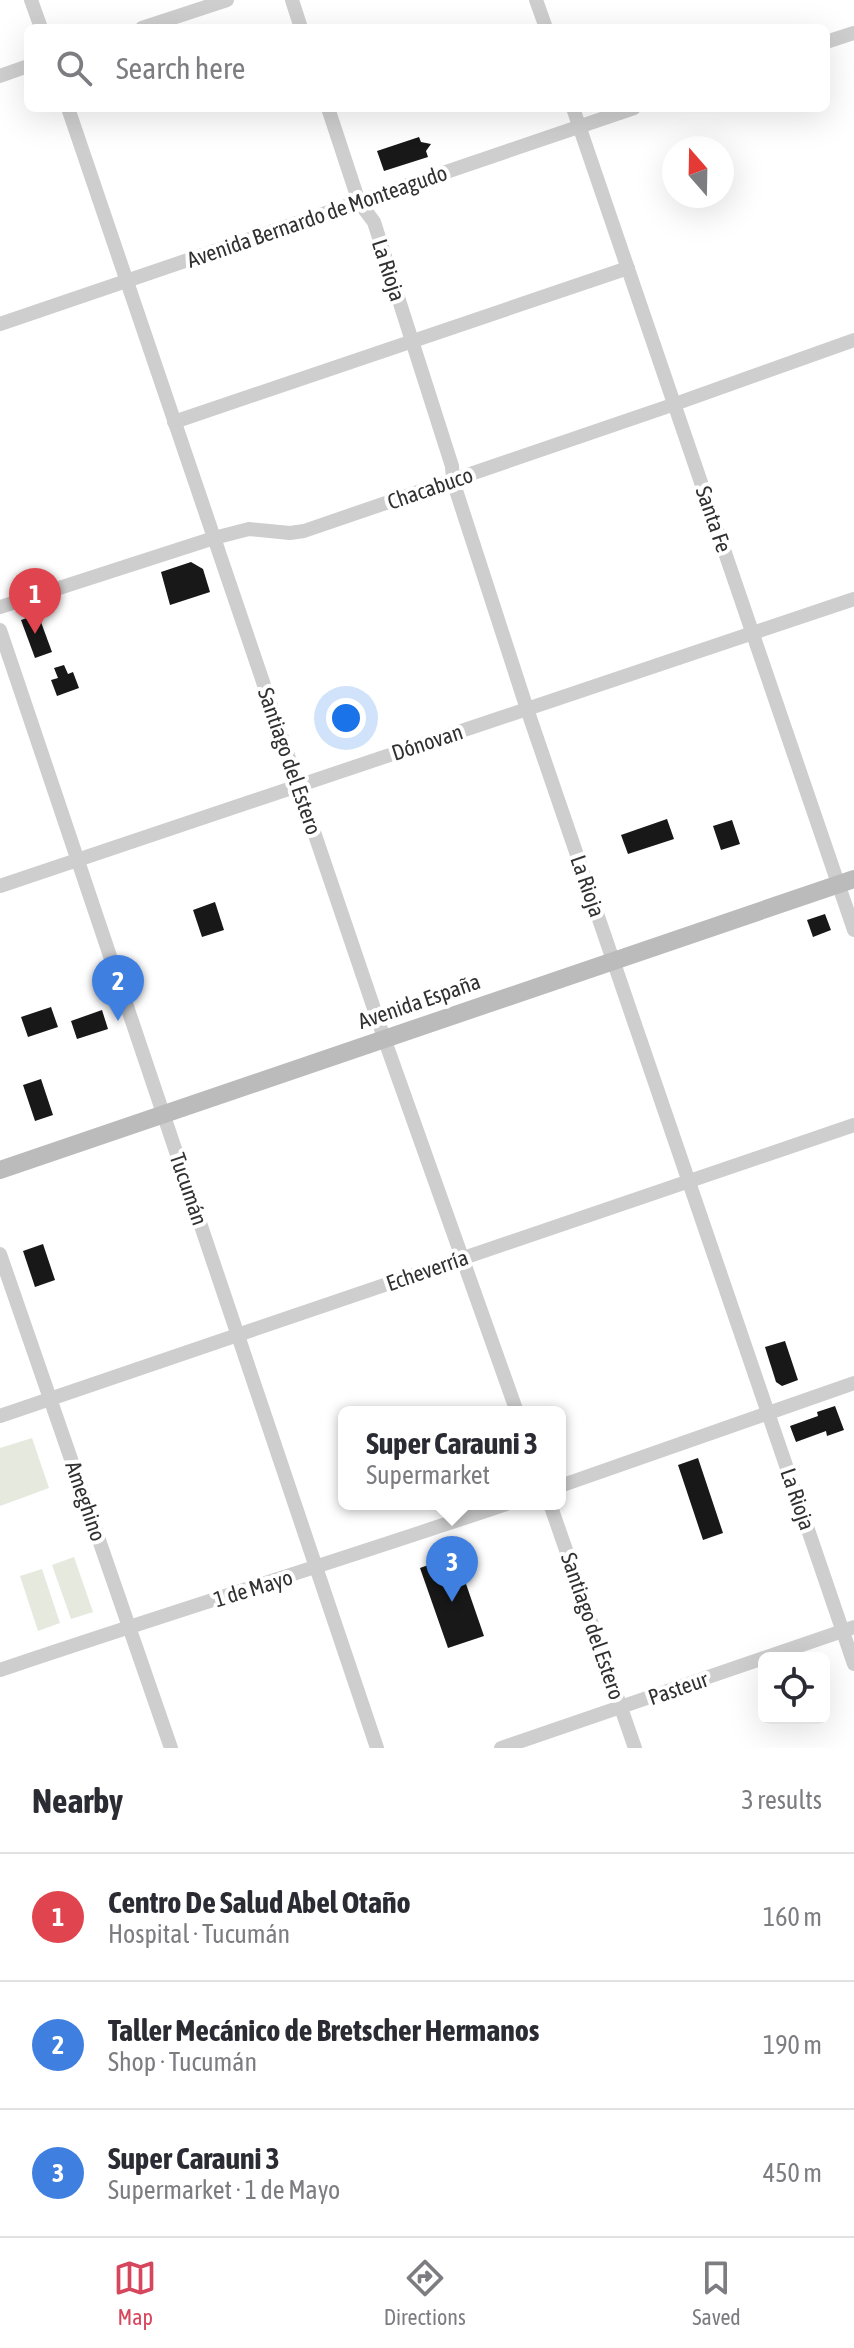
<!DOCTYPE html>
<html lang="en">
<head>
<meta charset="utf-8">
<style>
  body { margin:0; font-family:"Asap Condensed",sans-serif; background:#f2f2f3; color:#2b2b33 }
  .controls { position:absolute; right:24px; bottom:24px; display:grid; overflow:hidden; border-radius:12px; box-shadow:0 8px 32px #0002 }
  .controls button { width:72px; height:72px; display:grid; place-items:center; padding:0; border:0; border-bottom:2px solid #e1e1e2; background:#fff; color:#2b2b33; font:40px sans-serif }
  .compass { position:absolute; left:662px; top:136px; width:72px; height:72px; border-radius:50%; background:#fff; box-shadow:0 8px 32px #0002; rotate:340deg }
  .you { position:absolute; left:346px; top:718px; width:28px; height:28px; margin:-20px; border:6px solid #fff; border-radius:50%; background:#1a73e8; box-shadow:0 0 0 12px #1a73e833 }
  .badge { display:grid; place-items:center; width:52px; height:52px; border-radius:50%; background:#d6465d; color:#fff; font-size:26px; font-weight:700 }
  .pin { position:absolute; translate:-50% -66px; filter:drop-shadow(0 2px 4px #0008) }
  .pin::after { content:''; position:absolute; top:42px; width:28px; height:24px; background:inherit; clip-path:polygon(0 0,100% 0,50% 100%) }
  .popup { position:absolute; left:338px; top:1406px; width:228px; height:104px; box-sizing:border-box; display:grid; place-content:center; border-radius:12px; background:#fff; filter:drop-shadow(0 2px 6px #0005); font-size:26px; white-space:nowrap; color:#7c7c81 }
  .popup b { font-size:30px; color:#2b2b33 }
  .popup::after { content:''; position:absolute; left:50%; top:100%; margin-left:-16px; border:16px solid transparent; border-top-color:#fff }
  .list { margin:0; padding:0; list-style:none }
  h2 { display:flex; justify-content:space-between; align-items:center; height:104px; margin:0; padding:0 32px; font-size:34px }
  h2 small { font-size:26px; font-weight:400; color:#7c7c81 }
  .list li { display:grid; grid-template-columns:52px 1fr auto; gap:24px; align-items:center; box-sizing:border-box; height:128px; padding:0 32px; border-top:2px solid #e1e1e2 }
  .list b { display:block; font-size:30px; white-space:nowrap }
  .list p { margin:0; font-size:26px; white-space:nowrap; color:#7c7c81 }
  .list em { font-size:26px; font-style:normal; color:#7c7c81 }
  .icon { flex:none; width:44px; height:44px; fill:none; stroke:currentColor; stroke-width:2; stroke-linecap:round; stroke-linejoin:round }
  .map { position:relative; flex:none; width:854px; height:1748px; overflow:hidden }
  .search { position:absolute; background:#fff; box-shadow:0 8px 32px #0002; left:24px; right:24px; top:24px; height:88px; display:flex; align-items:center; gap:20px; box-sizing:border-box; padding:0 28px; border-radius:12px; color:#7c7c81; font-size:30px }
  .sheet { height:488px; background:#fff }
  nav { display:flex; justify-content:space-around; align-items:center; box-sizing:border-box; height:112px; border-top:2px solid #e1e1e2; background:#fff; font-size:22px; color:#7c7c81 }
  nav a { display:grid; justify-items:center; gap:4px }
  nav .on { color:#d6465d }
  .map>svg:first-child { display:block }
  .green { fill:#e5e9de }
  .building { fill:#181818 }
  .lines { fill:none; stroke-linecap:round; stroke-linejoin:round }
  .street { stroke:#cecece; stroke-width:14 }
  .secondary { stroke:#bbb; stroke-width:18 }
  .labels { text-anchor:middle; stroke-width:8; stroke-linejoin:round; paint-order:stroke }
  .street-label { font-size:22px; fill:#313131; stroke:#fff }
</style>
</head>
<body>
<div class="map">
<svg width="854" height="1748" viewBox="0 0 854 1748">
  <rect width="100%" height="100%" fill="#fff"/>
  <g class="green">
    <path d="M32,1438l17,50 -49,18v-58z"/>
    <path d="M74,1557l19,55 -22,7 -19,-54z"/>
    <path d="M42,1569l18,54 -22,8 -18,-55z"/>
  </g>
  <g class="building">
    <path d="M419,137l2,5 10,2 -5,7 2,6 -44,14 -7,-20z"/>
    <path d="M191,562l12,7 7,23 -40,13 -9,-33z"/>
    <path d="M38,614l14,38 -17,6 -14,-38z"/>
    <path d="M64,665l4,9 5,-2 6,16 -22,8 -6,-16 7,-2 -4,-10z"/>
    <path d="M667,819l7,20 -46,15 -7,-19z"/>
    <path d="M732,820l8,24 -19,6 -8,-24z"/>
    <path d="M215,902l9,28 -22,7 -9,-27z"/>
    <path d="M825,914l6,16 -18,7 -6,-17z"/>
    <path d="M51,1007l7,20 -30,10 -7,-20z"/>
    <path d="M102,1010l6,19 -31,10 -6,-18z"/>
    <path d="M41,1079l12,36 -18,6 -12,-36z"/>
    <path d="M43,1244l12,36 -20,7 -12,-36z"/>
    <path d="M785,1341l13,39 -16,6 -6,-4 -11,-35z"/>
    <path d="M835,1406l9,24 -17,6 -1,-5 -30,11 -6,-16 28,-10 -1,-4z"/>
    <path d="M698,1458l25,75 -20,7 -25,-75z"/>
    <path d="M456,1555l28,81 -36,12 -28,-80z"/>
  </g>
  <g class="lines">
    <g class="street">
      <path d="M31,0l10,28"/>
      <path d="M292,0l9,28"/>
      <path d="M536,0l10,28"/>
      <path d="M142,28l85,-28"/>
      <path d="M826,42l28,-9"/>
      <path d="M0,76l28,-10"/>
      <path d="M68,108l316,930 133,374"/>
      <path d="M328,108l31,94 15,20 78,244 1,15 74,228 327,955"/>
      <path d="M573,108l281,822"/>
      <path d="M0,324l634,-216"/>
      <path d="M174,422l454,-154"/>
      <path d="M0,607l214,-69 35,-9 41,4 14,-2 371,-127 179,-64"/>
      <path d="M0,630c127,372 251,745 377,1118"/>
      <path d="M0,886l854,-287"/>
      <path d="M0,1254l171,494"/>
      <path d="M0,1416l854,-291"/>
      <path d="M560,1486l294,-103"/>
      <path d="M550,1504l85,244"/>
      <path d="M0,1670c168,-57 338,-109 506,-166"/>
      <path d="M501,1748l353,-121"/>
    </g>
    <path class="secondary" d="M0,1170l854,-291"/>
  </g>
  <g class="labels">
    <g class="street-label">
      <text transform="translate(317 216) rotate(-19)" y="8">Avenida Bernardo de Monteagudo</text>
      <text transform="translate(389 270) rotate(72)" y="8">La Rioja</text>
      <text transform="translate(430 488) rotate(-19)" y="8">Chacabuco</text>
      <text transform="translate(714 519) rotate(71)" y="8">Santa Fe</text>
      <text transform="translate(427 742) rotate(-18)" y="8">Dónovan</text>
      <text transform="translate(290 761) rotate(71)" y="8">Santiago del Estero</text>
      <text transform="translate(588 886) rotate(71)" y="8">La Rioja</text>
      <text transform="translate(419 1001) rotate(-19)" y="8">Avenida España</text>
      <text transform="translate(189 1189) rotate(71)" y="8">Tucumán</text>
      <text transform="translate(427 1270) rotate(-19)" y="8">Echeverría</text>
      <text transform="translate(798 1499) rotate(71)" y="8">La Rioja</text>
      <text transform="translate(86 1501) rotate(71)" y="8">Ameghino</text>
      <text transform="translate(253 1588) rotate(-17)" y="8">1 de Mayo</text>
      <text transform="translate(593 1626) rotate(71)" y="8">Santiago del Estero</text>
      <text transform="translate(678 1688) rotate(-19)" y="8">Pasteur</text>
    </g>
  </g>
</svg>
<div class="controls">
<button><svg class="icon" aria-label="locate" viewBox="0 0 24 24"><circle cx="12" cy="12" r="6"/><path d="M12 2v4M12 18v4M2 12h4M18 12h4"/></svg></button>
</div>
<svg class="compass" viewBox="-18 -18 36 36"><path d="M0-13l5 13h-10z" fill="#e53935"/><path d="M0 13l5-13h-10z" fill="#7c7c81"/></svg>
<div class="you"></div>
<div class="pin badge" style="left:35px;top:634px;background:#e0444e">1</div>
<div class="pin badge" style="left:118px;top:1021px;background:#3f7fe0">2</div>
<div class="pin badge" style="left:452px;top:1602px;background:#3f7fe0">3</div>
<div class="popup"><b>Super Carauni 3</b>Supermarket</div>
<div class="search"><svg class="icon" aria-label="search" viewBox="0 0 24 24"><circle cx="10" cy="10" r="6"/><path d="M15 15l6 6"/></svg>Search here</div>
</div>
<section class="sheet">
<h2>Nearby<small>3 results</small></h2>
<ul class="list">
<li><span class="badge" style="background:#e0444e">1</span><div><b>Centro De Salud Abel Otaño</b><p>Hospital · Tucumán</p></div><em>160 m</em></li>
<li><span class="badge" style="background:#3f7fe0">2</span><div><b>Taller Mecánico de Bretscher Hermanos</b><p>Shop · Tucumán</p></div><em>190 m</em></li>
<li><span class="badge" style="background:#3f7fe0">3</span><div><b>Super Carauni 3</b><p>Supermarket · 1 de Mayo</p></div><em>450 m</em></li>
</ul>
</section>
<nav>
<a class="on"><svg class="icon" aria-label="map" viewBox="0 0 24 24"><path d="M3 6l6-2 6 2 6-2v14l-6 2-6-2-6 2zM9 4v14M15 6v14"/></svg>Map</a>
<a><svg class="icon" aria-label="directions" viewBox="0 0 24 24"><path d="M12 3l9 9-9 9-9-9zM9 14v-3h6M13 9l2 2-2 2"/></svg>Directions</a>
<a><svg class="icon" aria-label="saved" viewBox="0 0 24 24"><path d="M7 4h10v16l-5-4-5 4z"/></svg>Saved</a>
</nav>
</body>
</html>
